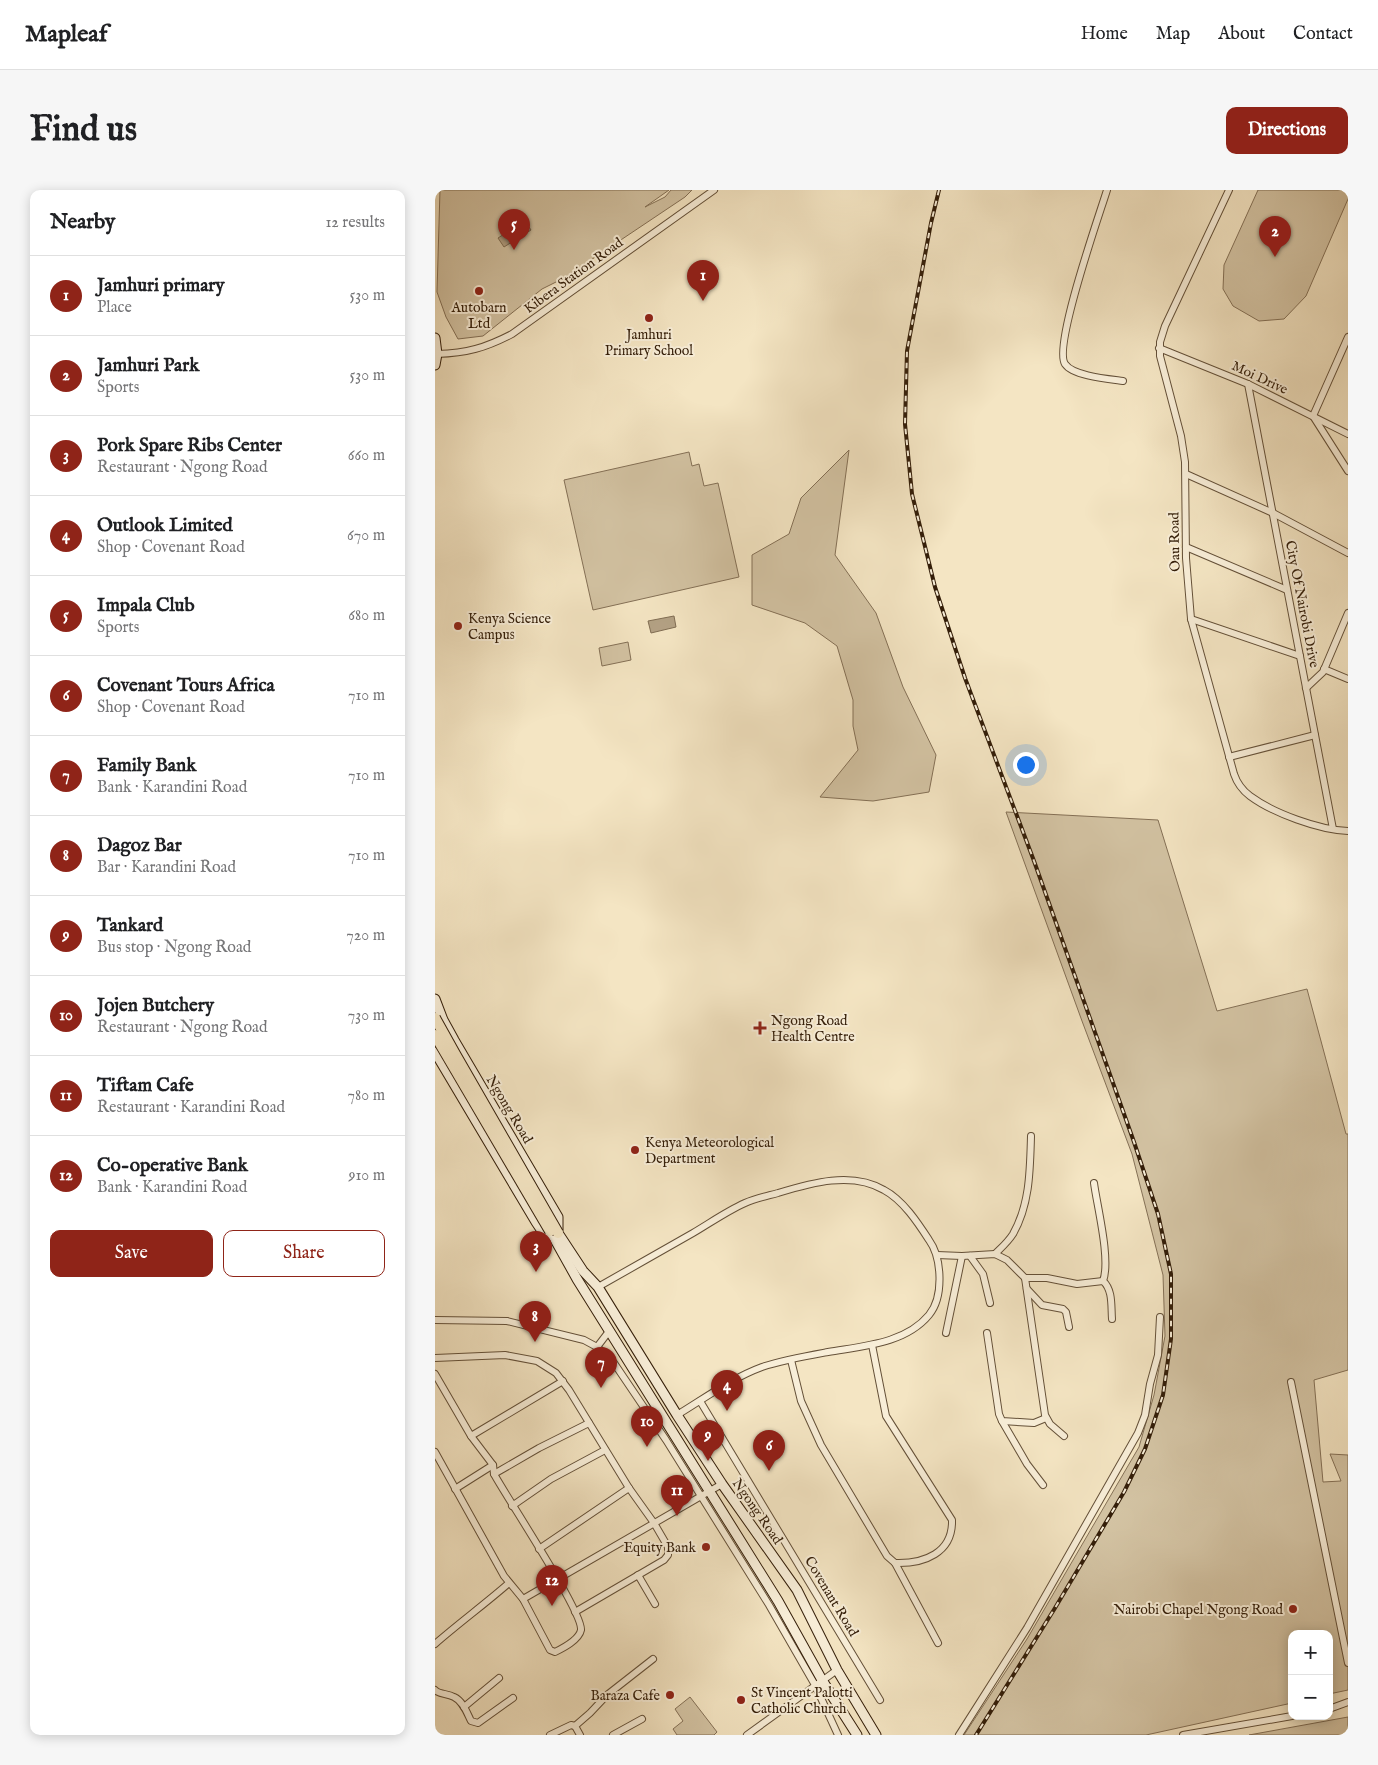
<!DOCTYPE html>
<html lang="en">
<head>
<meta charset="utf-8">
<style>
  body { margin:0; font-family:"IM FELL English",serif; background:#f6f6f6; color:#202124 }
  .controls { position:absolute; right:15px; bottom:15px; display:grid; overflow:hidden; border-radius:10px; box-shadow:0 2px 12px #0003 }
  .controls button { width:45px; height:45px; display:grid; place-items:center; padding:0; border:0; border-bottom:1px solid #e0e0e0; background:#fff; color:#202124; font:25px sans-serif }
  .you { position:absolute; left:590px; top:574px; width:18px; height:18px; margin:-12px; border:4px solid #fff; border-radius:50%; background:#1a73e8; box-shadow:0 0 0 8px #1a73e833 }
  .badge { display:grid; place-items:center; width:32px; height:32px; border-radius:50%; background:#8f2418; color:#fff; font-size:16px; font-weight:700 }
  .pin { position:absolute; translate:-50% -41px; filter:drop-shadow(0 1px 2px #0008) }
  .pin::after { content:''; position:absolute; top:26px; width:18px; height:15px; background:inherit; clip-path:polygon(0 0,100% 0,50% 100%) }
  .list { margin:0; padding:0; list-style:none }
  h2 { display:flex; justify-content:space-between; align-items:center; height:65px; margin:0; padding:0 20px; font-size:21px }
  h2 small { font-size:16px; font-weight:400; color:#757577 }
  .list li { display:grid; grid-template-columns:32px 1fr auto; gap:15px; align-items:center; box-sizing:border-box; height:80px; padding:0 20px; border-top:1px solid #e0e0e0 }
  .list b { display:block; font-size:19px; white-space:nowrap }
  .list p { margin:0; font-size:16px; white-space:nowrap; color:#757577 }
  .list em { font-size:16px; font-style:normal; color:#757577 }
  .actions { display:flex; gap:10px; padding:15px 20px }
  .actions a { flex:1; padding:11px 0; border:1px solid #8f2418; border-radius:10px; text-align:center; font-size:18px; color:#8f2418 }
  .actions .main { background:#8f2418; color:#fff }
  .map { position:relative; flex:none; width:913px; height:1545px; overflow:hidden; border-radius:10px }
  header { display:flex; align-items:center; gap:30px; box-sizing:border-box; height:70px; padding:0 25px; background:#fff; border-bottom:1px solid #e0e0e0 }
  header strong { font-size:24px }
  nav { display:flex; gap:28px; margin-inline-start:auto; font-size:18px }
  .intro { display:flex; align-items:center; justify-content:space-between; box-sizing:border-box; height:120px; padding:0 30px }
  h1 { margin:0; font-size:35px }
  .button { padding:12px 22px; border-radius:10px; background:#8f2418; color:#fff; font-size:18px; font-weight:700 }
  main { display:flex; gap:30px; padding:0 30px }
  aside { flex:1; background:#fff; border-radius:10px; box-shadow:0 2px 12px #0003 }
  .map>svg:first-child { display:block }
  .green { fill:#d3c3a3; stroke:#847056 }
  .water { fill:#b3a184; stroke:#806d53 }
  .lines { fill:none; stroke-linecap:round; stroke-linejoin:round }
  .minor-casing { stroke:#645038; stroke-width:8 }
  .secondary-casing { stroke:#341e09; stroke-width:11 }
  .minor { stroke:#f8eed8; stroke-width:6 }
  .secondary { stroke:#f8eed8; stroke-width:9 }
  .rail-casing { stroke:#341e09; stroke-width:4 }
  .rail { stroke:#f8eed8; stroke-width:2; stroke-dasharray:5.5; stroke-linecap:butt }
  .primary-bridge-casing { stroke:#341e09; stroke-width:12; stroke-linecap:butt }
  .primary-bridge { stroke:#f4e5c3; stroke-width:10 }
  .poi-dot { fill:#8f2418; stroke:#f8eed8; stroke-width:2 }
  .labels { text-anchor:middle; stroke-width:4; stroke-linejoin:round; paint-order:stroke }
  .street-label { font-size:14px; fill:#341e09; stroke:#f8eed8 }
  .poi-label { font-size:14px; fill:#341e09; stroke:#f8eed8; text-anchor:start }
</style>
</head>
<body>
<header>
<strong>Mapleaf</strong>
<nav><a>Home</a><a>Map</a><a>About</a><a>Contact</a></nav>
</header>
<div class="intro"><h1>Find us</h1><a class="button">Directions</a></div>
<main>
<aside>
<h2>Nearby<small>12 results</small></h2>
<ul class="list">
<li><span class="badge">1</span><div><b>Jamhuri primary</b><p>Place</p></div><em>530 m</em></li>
<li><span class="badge">2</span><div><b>Jamhuri Park</b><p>Sports</p></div><em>530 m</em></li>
<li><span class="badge">3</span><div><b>Pork Spare Ribs Center</b><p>Restaurant · Ngong Road</p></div><em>660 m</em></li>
<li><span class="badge">4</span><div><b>Outlook Limited</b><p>Shop · Covenant Road</p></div><em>670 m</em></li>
<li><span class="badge">5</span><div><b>Impala Club</b><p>Sports</p></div><em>680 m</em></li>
<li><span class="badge">6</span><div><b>Covenant Tours Africa</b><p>Shop · Covenant Road</p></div><em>710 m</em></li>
<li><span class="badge">7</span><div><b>Family Bank</b><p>Bank · Karandini Road</p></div><em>710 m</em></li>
<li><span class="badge">8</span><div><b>Dagoz Bar</b><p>Bar · Karandini Road</p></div><em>710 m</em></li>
<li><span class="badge">9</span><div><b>Tankard</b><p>Bus stop · Ngong Road</p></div><em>720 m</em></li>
<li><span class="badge">10</span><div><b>Jojen Butchery</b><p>Restaurant · Ngong Road</p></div><em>730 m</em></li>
<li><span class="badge">11</span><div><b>Tiftam Cafe</b><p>Restaurant · Karandini Road</p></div><em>780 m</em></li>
<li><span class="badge">12</span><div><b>Co-operative Bank</b><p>Bank · Karandini Road</p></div><em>910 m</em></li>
</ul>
<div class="actions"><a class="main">Save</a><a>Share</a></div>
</aside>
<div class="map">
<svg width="913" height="1545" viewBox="0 0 913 1545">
  <rect width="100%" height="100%" fill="#f4e5c3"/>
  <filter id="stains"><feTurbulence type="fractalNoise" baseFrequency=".004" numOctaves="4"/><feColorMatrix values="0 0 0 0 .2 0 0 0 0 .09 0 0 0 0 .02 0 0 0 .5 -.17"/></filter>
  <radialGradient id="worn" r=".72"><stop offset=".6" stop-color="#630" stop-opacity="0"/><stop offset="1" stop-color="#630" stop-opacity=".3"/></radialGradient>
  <g class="green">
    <path d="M5,0h229l-24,17 20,-10 6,-7h21l-7,7 -121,81 -22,11 -59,47 -25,3 -12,-22 -9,-25z"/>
    <path d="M823,0h90v9l-42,97 -22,23 -25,2 -26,-15 -10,-17 1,-24z"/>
    <path d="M414,260l-14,105 41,58 27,74 33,68 -7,37 -56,9 -53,-4 38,-47 -5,-24v-26l-16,-54 -32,-23 -53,-18v-50l37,-21 12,-36z"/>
    <path d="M254,262l3,14 7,-2 5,22 14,-3 21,94 -146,33 -29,-130z"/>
    <path d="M193,452l3,18 -29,6 -3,-18z"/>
    <path d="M571,622l152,8 59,191 90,-22 39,145h2v236l-34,10 9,102 18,-1 -11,-27 18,1v235l-19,4v-60h-37v69l-146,32h-182l63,-96 112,-192 15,-52 11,-59 -2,-61 -31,-121 -50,-133z"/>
    <path d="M255,1507l27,35 -3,3h-37l-4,-6 10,-8 -8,-12z"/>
    <path d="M913,1527v18h-99z"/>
  </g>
  <g class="water">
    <path d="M90,31l6,9 -27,17 -6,-9z"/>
    <path d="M239,426l2,11 -25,6 -3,-12z"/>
  </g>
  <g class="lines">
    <defs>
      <g id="minor">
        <path d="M672,0c-8,26 -54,156 -42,174 8,12 43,15 58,17"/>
        <path d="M794,0l-64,136 -5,16v14l21,80 4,26 1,96 5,61 43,155c3,9 8,16 16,22 23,17 69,34 98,35"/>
        <path d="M913,147l-35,79 35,55"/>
        <path d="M724,158l89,36 100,50"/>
        <path d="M2,164c30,-1 48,-6 75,-20l202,-144"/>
        <path d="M813,194l85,445"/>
        <path d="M751,284l87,39 75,40"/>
        <path d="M751,357l101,43"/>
        <path d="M756,429l109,37"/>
        <path d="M889,479l24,10"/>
        <path d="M871,498l17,-16 25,-59"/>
        <path d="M794,567l86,-22"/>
        <path d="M659,993c3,23 17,77 9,98"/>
        <path d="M560,1064c6,-6 13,-12 18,-20 17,-30 17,-64 18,-98"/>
        <path d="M502,1065l25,1 33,-2 12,6 18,18 20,137 5,9 14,12"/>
        <path d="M535,1066l13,18 7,29"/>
        <path d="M590,1088h22l30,6 26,-3c10,9 8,25 9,38"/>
        <path d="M163,1097c32,-18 63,-36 95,-54 17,-10 34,-22 52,-30 11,-5 22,-7 33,-10 33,-10 74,-22 106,-3 19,10 34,33 45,50 13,18 15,57 0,75 -24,29 -67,31 -101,37 -22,4 -45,8 -66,15 -30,11 -57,31 -85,48"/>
        <path d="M592,1099l15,16 21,4 3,3 3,15"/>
        <path d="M0,1130l72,1 77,19 13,7 17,16 52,77 103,165 46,80 23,50"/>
        <path d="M511,1143l16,-77"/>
        <path d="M552,1143l12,81 3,7 32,2 12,-5"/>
        <path d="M162,1157l13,-17"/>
        <path d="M0,1168l70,-3 32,6 19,12 13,17 60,98 25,35 14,24v8l-4,5 -89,52"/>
        <path d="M356,1170l10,41 20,44 66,111 8,7c29,1 58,-10 57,-43l-66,-104 -14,-71"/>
        <path d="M0,1184l36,62 22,29 1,9c13,24 89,138 87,156 -2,10 -18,18 -26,22l-5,-2 -27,-51 -19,-23 -69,-124"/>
        <path d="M856,1192l57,281"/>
        <path d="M265,1211l180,299"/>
        <path d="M567,1231l25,43 16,21"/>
        <path d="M36,1246l92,-55"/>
        <path d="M59,1284l45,-26 50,-25"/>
        <path d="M20,1299l38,-24"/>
        <path d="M77,1316l39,-27 54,-29"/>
        <path d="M104,1359l90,-61"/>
        <path d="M460,1373l43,80"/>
        <path d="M203,1385l17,29"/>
        <path d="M88,1409l199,-115"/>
        <path d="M0,1454c24,-21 50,-40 74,-61"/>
        <path d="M0,1500c5,5 12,3 19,7 9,4 13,16 17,24l7,2 35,-25"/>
        <path d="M29,1517l35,-29"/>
        <path d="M894,1519l19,-7"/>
        <path d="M115,1545l21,-10 4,1"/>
        <path d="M145,1545l-5,-9 15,-13 17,-18 46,-36"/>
        <path d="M178,1545l29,-16"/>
        <path d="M312,1545l90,-65"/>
        <path d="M524,1545l68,-107 111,-195 7,-18 5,-31 8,-29 2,-38"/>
        <path d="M748,1545l109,-19"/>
      </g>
      <g id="secondary">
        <path d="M0,148l2,16 -2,11"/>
        <path d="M0,809l8,21 11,20 104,177v16l25,38 15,16 79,128 45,69 75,106 40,80 39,65"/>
        <path d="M0,862l101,170 4,6 13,8 24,43 201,322 44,79 35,55"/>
      </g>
    </defs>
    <use href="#minor" class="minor-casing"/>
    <use href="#secondary" class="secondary-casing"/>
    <use href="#minor" class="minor"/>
    <use href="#secondary" class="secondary"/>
    <defs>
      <path id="rail" d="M504,0l-8,33 -24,128 -2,73 7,70 23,93 30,91 69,183 100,281 24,72 13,60v65l-8,56 -18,54 -21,43 -69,116 -79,127"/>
    </defs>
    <use href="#rail" class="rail-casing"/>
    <use href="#rail" class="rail"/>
    <defs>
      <g id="primary-bridge">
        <path d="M0,828l20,36 103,179"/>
        <path d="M0,845l115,196"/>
      </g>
    </defs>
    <use href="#primary-bridge" class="primary-bridge-casing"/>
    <use href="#primary-bridge" class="primary-bridge"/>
  </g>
  <g class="poi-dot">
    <circle cx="44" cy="101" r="5"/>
    <circle cx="214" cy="128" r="5"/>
    <circle cx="23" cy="436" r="5"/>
    <path d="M322.5 830.5h5v5h5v5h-5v5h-5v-5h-5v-5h5z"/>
    <circle cx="200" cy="960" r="5"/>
    <circle cx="271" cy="1357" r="5"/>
    <circle cx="858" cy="1419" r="5"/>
    <circle cx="235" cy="1505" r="5"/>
    <circle cx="306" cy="1510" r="5"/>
  </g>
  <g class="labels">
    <g class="street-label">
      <text transform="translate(138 85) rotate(-36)" y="5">Kibera Station Road</text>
      <text transform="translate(825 187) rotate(25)" y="5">Moi Drive</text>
      <text transform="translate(739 352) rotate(-91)" y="5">Oau Road</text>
      <text transform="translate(868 414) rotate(79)" y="5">City Of Nairobi Drive</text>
      <text transform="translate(75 919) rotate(59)" y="5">Ngong Road</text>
      <text transform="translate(323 1321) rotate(55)" y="5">Ngong Road</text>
      <text transform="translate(397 1406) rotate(59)" y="5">Covenant Road</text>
    </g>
    <g class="poi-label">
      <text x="44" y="122" text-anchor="middle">Autobarn<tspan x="44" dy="16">Ltd</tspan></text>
      <text x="214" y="149" text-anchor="middle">Jamhuri<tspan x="214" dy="16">Primary School</tspan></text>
      <text x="33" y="433">Kenya Science<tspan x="33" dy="16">Campus</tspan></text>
      <text x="336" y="835">Ngong Road<tspan x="336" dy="16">Health Centre</tspan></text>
      <text x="210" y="957">Kenya Meteorological<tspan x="210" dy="16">Department</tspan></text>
      <text x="261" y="1362" text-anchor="end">Equity Bank</text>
      <text x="848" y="1424" text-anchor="end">Nairobi Chapel Ngong Road</text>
      <text x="316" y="1507">St Vincent Palotti<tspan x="316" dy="16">Catholic Church</tspan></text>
      <text x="225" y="1510" text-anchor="end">Baraza Cafe</text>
    </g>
  </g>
  <rect width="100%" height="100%" filter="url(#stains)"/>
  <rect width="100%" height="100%" fill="url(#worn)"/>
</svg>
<div class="controls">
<button>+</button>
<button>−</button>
</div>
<div class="you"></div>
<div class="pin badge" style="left:268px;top:111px">1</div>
<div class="pin badge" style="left:840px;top:67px">2</div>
<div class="pin badge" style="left:101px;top:1082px">3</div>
<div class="pin badge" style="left:292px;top:1221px">4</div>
<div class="pin badge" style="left:79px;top:60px">5</div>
<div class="pin badge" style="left:334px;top:1281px">6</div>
<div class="pin badge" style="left:166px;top:1198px">7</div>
<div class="pin badge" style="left:100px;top:1152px">8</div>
<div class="pin badge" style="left:273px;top:1271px">9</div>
<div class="pin badge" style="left:212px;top:1257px">10</div>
<div class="pin badge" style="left:242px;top:1326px">11</div>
<div class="pin badge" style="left:117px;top:1416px">12</div>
</div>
</main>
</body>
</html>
